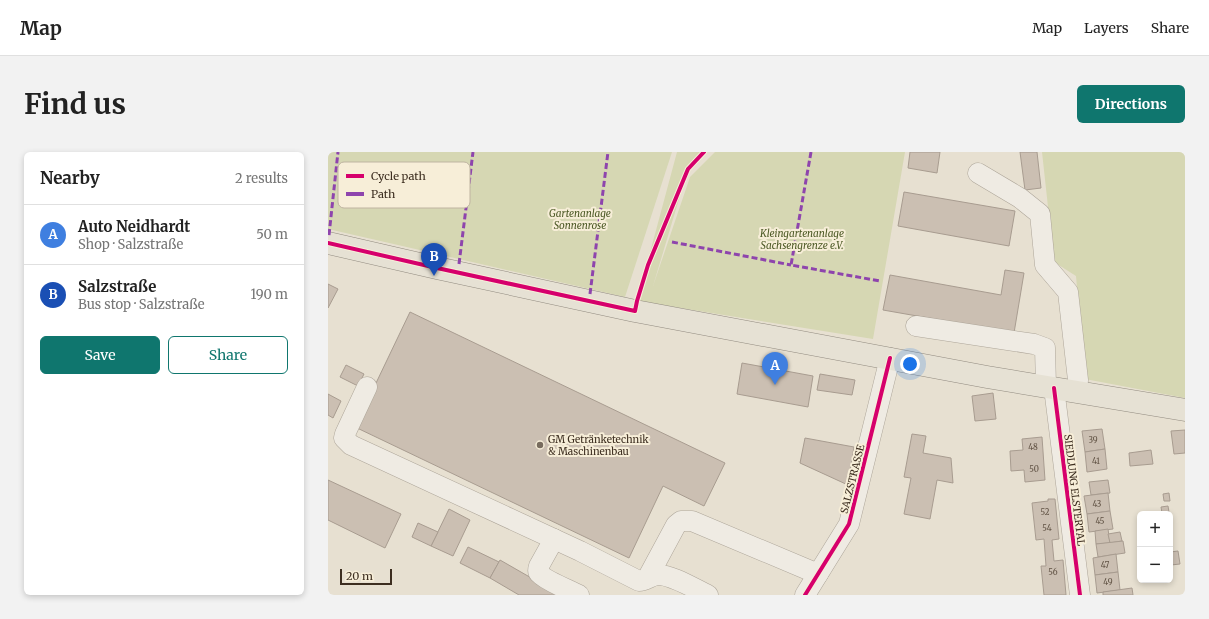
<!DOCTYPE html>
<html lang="en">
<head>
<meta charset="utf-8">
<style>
  body { margin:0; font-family:Merriweather,serif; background:#f2f2f2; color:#222 }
  .controls { position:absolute; right:12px; bottom:12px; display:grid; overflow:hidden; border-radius:6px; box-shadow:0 2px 6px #0003 }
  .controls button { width:36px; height:36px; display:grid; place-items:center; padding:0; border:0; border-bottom:1px solid #e0e0e0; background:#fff; color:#222; font:20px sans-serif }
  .scale { position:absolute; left:12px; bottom:10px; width:52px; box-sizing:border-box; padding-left:4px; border:2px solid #3d2e20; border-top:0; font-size:11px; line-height:14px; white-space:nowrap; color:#3d2e20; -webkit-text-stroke:3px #f7eed8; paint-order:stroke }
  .you { position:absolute; left:582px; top:212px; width:14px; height:14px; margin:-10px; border:3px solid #fff; border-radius:50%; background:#1a73e8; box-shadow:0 0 0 6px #1a73e833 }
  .badge { display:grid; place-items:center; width:26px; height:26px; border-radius:50%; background:#0f766e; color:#fff; font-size:13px; font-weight:700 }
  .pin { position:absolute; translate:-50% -33px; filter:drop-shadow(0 1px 2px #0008) }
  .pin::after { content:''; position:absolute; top:21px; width:14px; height:12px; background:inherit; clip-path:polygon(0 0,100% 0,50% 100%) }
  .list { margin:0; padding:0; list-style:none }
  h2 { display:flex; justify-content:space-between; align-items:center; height:52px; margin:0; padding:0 16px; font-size:17px }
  h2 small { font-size:13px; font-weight:400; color:#767676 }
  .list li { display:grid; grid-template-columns:26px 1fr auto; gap:12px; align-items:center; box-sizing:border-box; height:60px; padding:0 16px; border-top:1px solid #e0e0e0 }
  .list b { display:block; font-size:15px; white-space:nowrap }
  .list p { margin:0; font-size:13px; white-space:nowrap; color:#767676 }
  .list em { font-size:13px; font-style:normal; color:#767676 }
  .actions { display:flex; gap:8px; padding:12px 16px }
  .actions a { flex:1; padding:9px 0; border:1px solid #0f766e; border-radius:6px; text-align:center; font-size:14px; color:#0f766e }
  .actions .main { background:#0f766e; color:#fff }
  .map { position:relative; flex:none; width:857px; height:443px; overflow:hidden; border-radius:6px }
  header { display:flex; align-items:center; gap:24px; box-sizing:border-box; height:56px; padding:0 20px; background:#fff; border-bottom:1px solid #e0e0e0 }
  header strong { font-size:19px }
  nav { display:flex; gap:22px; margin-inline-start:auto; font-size:14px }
  .intro { display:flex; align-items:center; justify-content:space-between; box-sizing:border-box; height:96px; padding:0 24px }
  h1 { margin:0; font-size:28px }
  .button { padding:10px 18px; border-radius:6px; background:#0f766e; color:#fff; font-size:14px; font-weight:700 }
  main { display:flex; gap:24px; padding:0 24px }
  aside { flex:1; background:#fff; border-radius:6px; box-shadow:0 2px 6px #0003 }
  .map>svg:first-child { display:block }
  .green { fill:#d6d7b3 }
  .building { fill:#cbbfb2; stroke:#a89c90 }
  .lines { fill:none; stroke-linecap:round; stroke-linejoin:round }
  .minor-casing { stroke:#ada599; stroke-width:21 }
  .major-casing { stroke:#928b80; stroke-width:23 }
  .minor { stroke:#efebe3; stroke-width:20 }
  .major { stroke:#e6e1d4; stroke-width:22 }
  .quiet { stroke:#8e44ad; stroke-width:3; stroke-dasharray:6 3; stroke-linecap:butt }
  .cycleway-casing { stroke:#f7eed8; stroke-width:6 }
  .cycleway { stroke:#d6006c; stroke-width:4 }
  .poi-dot { fill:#786c5e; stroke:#f7eed8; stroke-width:1.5 }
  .labels { text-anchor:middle; stroke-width:4; stroke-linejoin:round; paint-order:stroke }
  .number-label { font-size:8px; fill:#605244 }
  .park-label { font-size:10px; font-style:italic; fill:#4d5a26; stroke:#f7eed8 }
  .poi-label { font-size:10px; fill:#3d2e20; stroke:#f7eed8; text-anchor:start }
  .street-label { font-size:10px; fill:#3d2e20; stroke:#f7eed8 }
  .key { fill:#f7eed8; stroke:#bfb4a1; stroke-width:1 }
  .key-label { font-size:11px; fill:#3d2e20 }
</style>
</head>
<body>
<header>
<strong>Map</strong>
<nav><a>Map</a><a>Layers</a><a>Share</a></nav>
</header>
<div class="intro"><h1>Find us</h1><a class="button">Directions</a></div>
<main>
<aside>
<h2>Nearby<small>2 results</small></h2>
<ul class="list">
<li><span class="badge" style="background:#3f7fe0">A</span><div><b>Auto Neidhardt</b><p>Shop · Salzstraße</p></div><em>50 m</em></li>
<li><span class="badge" style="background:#1a4fb4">B</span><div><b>Salzstraße</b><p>Bus stop · Salzstraße</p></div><em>190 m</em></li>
</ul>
<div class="actions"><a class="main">Save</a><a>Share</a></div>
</aside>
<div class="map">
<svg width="857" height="443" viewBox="0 0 857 443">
  <rect width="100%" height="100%" fill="#e7e0d1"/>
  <g class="green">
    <path d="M0,0h344l-47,145 -297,-68z"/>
    <path d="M349,0h27l-16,17 -35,117 37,-109 25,-25h190l-32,187 -236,-38z"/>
    <path d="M714,0h143v246l-100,-19 -9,-103 -22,-14z"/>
  </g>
  <g class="building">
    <path d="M582,0h30l-3,21 -29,-5z"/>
    <path d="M692,0h17l4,36 -16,2z"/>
    <path d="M576,40l111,19 -6,35 -111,-20z"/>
    <path d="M677,118l19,3 -10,60 -131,-23 7,-35 111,20z"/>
    <path d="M0,132l10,5 -10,19z"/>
    <path d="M82,160l315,151 -21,43 -41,-20 -34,72 -274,-131z"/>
    <path d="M414,211l71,13 -5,31 -71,-13z"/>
    <path d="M18,213l18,9 -6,12 -18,-9z"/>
    <path d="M492,222l35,6 -3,15 -35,-5z"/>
    <path d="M665,241l3,26 -21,2 -3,-25z"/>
    <path d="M0,242l13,7 -8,17 -5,-3z"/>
    <path d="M774,277l3,20 -20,3 -3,-21z"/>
    <path d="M857,278v23l-11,1 -3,-23z"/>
    <path d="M584,282l14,2 -3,17 28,5 2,25 -16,-3 -7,39 -26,-5 7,-36 -7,-1z"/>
    <path d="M714,285l3,43 -20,2 -1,-12 -13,1 -1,-20 13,-1 -1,-11z"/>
    <path d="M477,286l49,9 -6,38 -48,-22z"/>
    <path d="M777,297l2,20 -20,3 -2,-20z"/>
    <path d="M823,298l2,14 -23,2 -1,-13z"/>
    <path d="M0,328l73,34 -16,34 -57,-28z"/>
    <path d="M780,328l2,13 -19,2 -2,-13z"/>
    <path d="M780,341l2,18 -23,3 -3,-18z"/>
    <path d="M841,341l1,8h-6l-1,-7z"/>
    <path d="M720,347h7l4,40 -7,1 2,21 9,-1 3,35h-22l-3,-29h5l-2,-27 -8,1 -4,-37 16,-2z"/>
    <path d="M840,354l1,6 -7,1 -1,-6z"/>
    <path d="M121,357l21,11 -17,36 -22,-10z"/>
    <path d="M782,359l3,18 -24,3 -2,-18z"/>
    <path d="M90,371l20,9 -7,14 -19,-9z"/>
    <path d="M780,377l2,14 -14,1 -1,-13z"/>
    <path d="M792,380l2,9 -12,2 -2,-9z"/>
    <path d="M795,389l2,12 -27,4 -2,-13z"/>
    <path d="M140,395l31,15 -9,16 -30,-15z"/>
    <path d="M850,399l2,13 -9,1 -1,-13z"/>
    <path d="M788,402l2,18 -23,3 -2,-17z"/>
    <path d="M172,408l61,35h-42l-29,-17z"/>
    <path d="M790,420l2,18 -23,3 -2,-18z"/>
    <path d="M804,436l1,7h-30v-3z"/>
  </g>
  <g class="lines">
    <defs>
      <g id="minor">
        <path d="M650,21l42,25 20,16 5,51 23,27 10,88 -1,11"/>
        <path d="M588,174l118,18 11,4 1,38"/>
        <path d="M39,235l-22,47 -1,4 7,7 229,106 59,30c7,0 11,-5 18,-6 14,-1 38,14 51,20"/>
        <path d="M726,236l26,207"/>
        <path d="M226,387l-15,27c-1,3 -2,6 1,8 6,7 30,16 39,21"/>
        <path d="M320,425l28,-52 5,-4h11l126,53"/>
        <path d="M477,443l44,-71 41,-166"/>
      </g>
      <path id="major" d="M0,91l109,25 198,43 352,66 198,33"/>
    </defs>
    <use href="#minor" class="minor-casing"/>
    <use href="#major" class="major-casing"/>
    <use href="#minor" class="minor"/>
    <use href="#major" class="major"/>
    <g class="quiet">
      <path d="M483,0l-20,113 89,16"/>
      <path d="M1,83l9,-83"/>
      <path d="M344,90l119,23"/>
      <path d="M131,112l14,-112"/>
      <path d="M262,142l18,-142"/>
    </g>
    <defs>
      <g id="cycleway">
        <path d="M0,91l109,25 198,43 2,-10 11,-36 40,-96 16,-17"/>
        <path d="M726,236l26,207"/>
        <path d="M477,443l44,-71 41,-166"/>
      </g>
    </defs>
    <use href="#cycleway" class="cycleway-casing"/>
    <use href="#cycleway" class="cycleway"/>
  </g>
  <circle class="poi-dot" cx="212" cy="293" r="4"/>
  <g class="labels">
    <g class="number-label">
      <text x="765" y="291">39</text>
      <text x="705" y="298">48</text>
      <text x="768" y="312">41</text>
      <text x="706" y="320">50</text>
      <text x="769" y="355">43</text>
      <text x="717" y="363">52</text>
      <text x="772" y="372">45</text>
      <text x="719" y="379">54</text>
      <text x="777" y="416">47</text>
      <text x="725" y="423">56</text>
      <text x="780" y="433">49</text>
    </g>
    <g class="park-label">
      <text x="252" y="65">Gartenanlage<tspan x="252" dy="12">Sonnenrose</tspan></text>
      <text x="474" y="85">Kleingartenanlage<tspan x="474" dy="12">Sachsengrenze e.V.</tspan></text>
    </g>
    <g class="poi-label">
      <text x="220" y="291">GM Getränketechnik<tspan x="220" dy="12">&amp; Maschinenbau</tspan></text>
    </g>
    <g class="street-label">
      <text transform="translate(524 327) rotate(-76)" y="4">SALZSTRASSE</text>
      <text transform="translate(747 338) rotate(83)" y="4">SIEDLUNG ELSTERTAL</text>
    </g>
  </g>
  <rect x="10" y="10" width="132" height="46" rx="6" class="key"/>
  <rect x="18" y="22" width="18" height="4" fill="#d6006c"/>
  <rect x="18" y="40" width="18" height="4" fill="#8e44ad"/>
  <g class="key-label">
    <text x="43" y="28">Cycle path</text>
    <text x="43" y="46">Path</text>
  </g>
</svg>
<div class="controls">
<button>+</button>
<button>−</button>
</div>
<div class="scale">20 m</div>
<div class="you"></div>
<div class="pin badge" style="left:447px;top:233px;background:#3f7fe0">A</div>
<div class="pin badge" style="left:106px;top:124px;background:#1a4fb4">B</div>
</div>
</main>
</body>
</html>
